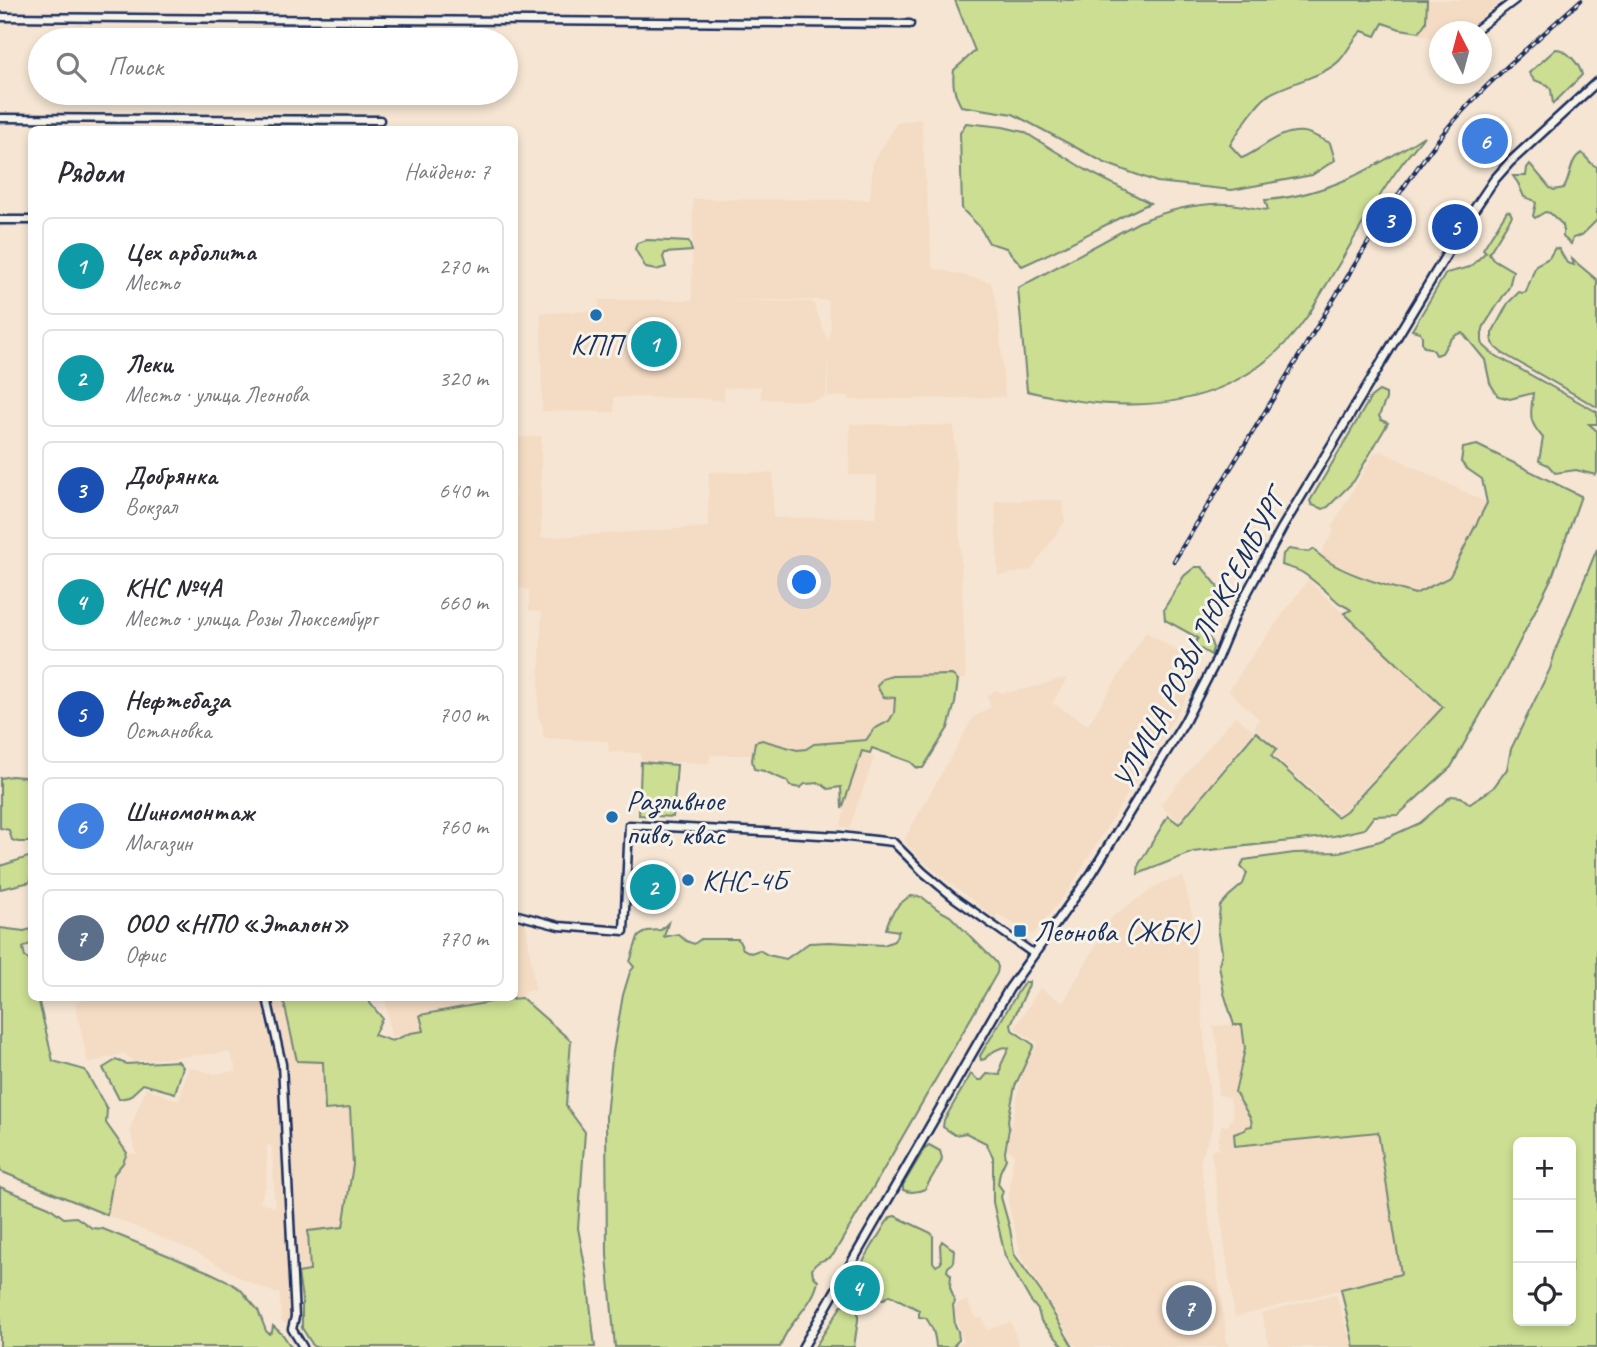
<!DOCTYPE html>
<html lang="ru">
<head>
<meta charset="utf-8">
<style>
  body { margin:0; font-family:Caveat,sans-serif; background:#f7f7f7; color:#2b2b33 }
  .controls { position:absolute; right:21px; bottom:21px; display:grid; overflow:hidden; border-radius:10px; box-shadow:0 4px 10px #0003 }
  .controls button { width:63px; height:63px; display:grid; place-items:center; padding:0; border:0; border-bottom:2px solid #e1e1e2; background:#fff; color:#2b2b33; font:35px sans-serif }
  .compass { position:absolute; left:1429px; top:21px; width:63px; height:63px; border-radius:50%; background:#fff; box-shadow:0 4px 10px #0003; rotate:354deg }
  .you { position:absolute; left:805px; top:583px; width:24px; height:24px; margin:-18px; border:5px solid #fff; border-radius:50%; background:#1a73e8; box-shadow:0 0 0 10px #1a73e833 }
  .badge { display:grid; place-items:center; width:46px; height:46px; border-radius:50%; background:#1a73e8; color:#fff; font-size:23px; font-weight:700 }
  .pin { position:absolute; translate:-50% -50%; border:4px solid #fff; box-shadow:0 2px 7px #0006 }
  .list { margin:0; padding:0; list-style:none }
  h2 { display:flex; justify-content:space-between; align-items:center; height:91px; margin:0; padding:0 28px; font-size:30px }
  h2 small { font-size:23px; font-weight:400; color:#7c7c81 }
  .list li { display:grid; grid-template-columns:46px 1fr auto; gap:21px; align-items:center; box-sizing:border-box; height:98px; margin:0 14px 14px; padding:0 14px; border:2px solid #e1e1e2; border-radius:10px }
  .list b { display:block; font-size:26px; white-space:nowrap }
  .list p { margin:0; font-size:23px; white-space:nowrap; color:#7c7c81 }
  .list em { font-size:23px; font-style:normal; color:#7c7c81 }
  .icon { flex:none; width:38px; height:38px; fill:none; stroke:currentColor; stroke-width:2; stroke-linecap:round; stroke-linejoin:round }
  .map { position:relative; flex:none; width:1597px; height:1347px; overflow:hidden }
  .search { position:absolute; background:#fff; box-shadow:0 4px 10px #0003; left:28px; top:28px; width:490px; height:77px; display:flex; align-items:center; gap:18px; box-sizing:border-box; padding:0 24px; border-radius:38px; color:#7c7c81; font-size:26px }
  .panel { position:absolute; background:#fff; box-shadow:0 4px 10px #0003; left:28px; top:126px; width:490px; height:875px; border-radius:10px }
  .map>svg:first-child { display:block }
  .built { fill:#f4dbc3; fill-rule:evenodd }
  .green { fill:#cbde92; stroke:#738678; stroke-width:2; fill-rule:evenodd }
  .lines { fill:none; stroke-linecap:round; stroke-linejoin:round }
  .minor-casing { stroke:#1b2f5e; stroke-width:11 }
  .tertiary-casing { stroke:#1b2f5e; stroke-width:12 }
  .minor { stroke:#f7f3e8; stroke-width:6 }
  .tertiary { stroke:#f7f3e8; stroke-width:7 }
  .rail-casing { stroke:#1b2f5e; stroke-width:4.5 }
  .rail { stroke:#f7f3e8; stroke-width:2; stroke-dasharray:5; stroke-linecap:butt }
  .poi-dot { fill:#1f6fb2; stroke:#f7f3e8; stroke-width:2.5 }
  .labels { text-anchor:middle; stroke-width:6; stroke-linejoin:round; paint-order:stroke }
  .poi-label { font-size:30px; fill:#1b2f5e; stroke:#f7f3e8; text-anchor:start }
  .street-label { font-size:30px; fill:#1b2f5e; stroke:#f7f3e8 }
</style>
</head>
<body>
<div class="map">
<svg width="1597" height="1347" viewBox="0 0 1597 1347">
  <rect width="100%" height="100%" fill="#f5e5d2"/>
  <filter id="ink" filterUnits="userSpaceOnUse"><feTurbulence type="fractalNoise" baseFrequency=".0143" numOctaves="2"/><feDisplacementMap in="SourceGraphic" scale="14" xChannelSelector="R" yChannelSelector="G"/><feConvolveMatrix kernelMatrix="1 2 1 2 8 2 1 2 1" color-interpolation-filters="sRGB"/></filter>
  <g filter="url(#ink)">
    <g class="built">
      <path d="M1392,0h110l-37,31 -25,1 -1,8 -20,-6z"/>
      <path d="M921,119l11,149 59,14 7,30 7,85 -155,3 -1,-4 -21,1v-44l-2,43 -13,5 -52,-2v-13l-38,2 1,13 -27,-3 -83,-1v15l-72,-1 -1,-98 58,-2v-11h93l1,-101 177,1 3,-37 24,-40zM722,300h106l3,26 -3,16 -15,-40z"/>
      <path d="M850,424l104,2 7,136 5,117h-13l-70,58 -21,13 6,3v3l6,2 -25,71 -9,-3 5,-15 -3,-2 18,-54h-150l-1,8 -68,-2v-8l-32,-1 -1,-11 -65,-3v-11l-5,-12 4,-103 -13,-2v-20l-14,-3v-149l26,-2v102l167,-11 1,-55 64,1v45l104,-1v-42h-28z"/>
      <path d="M1381,451l106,52 -37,73 -35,18 -51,-15 -45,-23 15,-25 -2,-4 42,-73z"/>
      <path d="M1062,500l3,21 -34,49 -33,6 -3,-75z"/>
      <path d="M1308,580l133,127 -99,105 -4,1 -64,-57 5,-7 -25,-22 6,-7 -31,-29 15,-24z"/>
      <path d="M1146,632l54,33 -4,2 -3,4 -4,22 -120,196 -36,46 -35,-21 -3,4 -75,-59 -14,-16 -1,-5 68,-120 18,-11 -4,-11 9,-6 5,3 10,-1 32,-7 12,-5 12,-2 -15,25 36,22z"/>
      <path d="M1235,716l19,15 -75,90 -19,-16z"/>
      <path d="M1183,877l9,38 21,212 -13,34 28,186h-148l-5,-2 -57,-94 2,-2 -12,-46 6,-49 -7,-5 15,-76 16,-30 -23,-15 25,-40 23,15 50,-87 50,-34z"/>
      <path d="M515,914l10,3 10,73 -9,1 -4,7 -21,2 -81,15 4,16 -33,6 -6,-39h129z"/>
      <path d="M97,998h186l14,63 26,1 3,48 24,-3 3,58 -10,62 -33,45 -12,1 -11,-207 -1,-3 -3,1 12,253 -3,12 -11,-9 -1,-27h-5l-32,-14 -49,-28 -87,-36 7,-41 9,-11 4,-10 9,1 -6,-25 16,-41 33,13 10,-34 25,7 23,-3 -7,-19 -97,9 -9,-8 -36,10 -13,-61zM267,1145l5,1 3,62 -15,-6 6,-17z"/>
      <path d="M1242,1024l3,25 -10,43 16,27 1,7 -18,8 -2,13 -2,1 148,-16 23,142 -166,43 -24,-167 11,-1 -4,-2 3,-22 7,1 5,-10 -1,-10 -3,-9 -11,-2v-50l-5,-19z"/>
      <path d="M1336,1294l16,53h-82l-9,-34z"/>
      <path d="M967,1301l9,18 6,-1 5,12 24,-8 8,25h-63l-1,-1 9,-4 -9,-30 1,-8z"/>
    </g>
    <g class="green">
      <path d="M955,0h472v1l-1,21 -7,10 -19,-3 -17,-6 -7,13 -14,-5c-10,9 -14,21 -23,30 -15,15 -50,22 -69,33 -11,6 -33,39 -40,51l12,13c20,-8 37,-29 62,-26 8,1 18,8 26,11l5,17 -23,15 -80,15 -75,-8 -52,-19 -92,-49 -52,-8c-7,-13 -9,-22 -7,-36l21,-19z"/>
      <path d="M1556,49c11,0 24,16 26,26l-29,29 -2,-14 -3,-5 -14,-5 -5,-7z"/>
      <path d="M966,123l37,4 21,5 62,38 64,33c-43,20 -84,44 -128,63l-16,-18 -17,-5 -10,-17 -17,-17 -2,-76z"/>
      <path d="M1424,136c-8,11 -18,21 -26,33 -22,30 -40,63 -59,95 -10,16 -20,34 -30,50 -67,99 -176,103 -282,77l-9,-103 121,-66c29,-12 59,-20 91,-18 12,1 25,5 38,6l-3,-10c60,-4 110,-32 159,-64z"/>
      <path d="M1582,153l10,11 5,3v53l-15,15 -9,3 -2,6 -8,-7v-12l-13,-12 -5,-1 -10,6 -2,-2 3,-13 -3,-3 -9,-3 -6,-14 -5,-7h13l1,-8 3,-4 20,24 4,2 10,-2c7,-11 6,-30 18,-35z"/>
      <path d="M1507,211l3,1 2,4 -23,37 4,6 20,12 -4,16 -25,39 -2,7v8l1,4 10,9 104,58v12h-8l8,7v41l-1,3 -20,-5 -21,3 -7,-8 -9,-4 4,-23c-16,-19 -12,-22 -10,-45l-23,6 -12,-3 -8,-13 -5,-23 -22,-27c-11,1 -16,11 -21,20l-6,2c-2,-6 -6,-8 -12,-8l-2,-4v-7l-2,-4 -8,-2 34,-57 24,-6 16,-15 -3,-3z"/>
      <path d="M647,240l42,2 3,9 -27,2 -2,4 3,10 -10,3 -10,-2 -11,-19 2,-6z"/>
      <path d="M1555,248l4,1 8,14 7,2 -2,-6 25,21v127l-95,-54 -7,-6 -3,-7v-7l16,-30 11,-11 4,1 3,-1 10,-27 13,-7z"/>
      <path d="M1379,391l7,3v5l-7,17 2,4 7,3 -34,58 -26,26 -5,2 -11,-4 -2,-4 61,-104z"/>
      <path d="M1477,445l104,51 -29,81 -46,92 -55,98 -53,48 -24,1 -10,13 -30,7 -141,16 -55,22 1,-10 29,-48 11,8 77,-92 21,17 -6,7 66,61 9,-6 97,-104 -99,-94 7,-3c-4,-4 -9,-4 -13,-8 -11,-10 -23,-21 -35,-29 -6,-4 -14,-5 -21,-8l1,-11 6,-5 19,3 6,-3c16,22 74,37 101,45l33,-16 2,-2 37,-73 -5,-24 -16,-11 -5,-6 2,-14z"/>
      <path d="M1597,549v798h-243l-13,-58 60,-15 -23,-142 -143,14 -1,-12 11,-4 1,-3 6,-1 -1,-7 -16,-27 10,-43 -3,-24h-8l-10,-32 -5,-28 3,-13 -4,-24 2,-22 9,-10 14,-12 4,-11 -6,-6 3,-7 50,-7 45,-1 41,-11 40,-18 31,-27 10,1 9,7 23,-16 14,-19 4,-20 39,-80 7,-23zM1518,1142h53v179h-53z"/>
      <path d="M1195,567h7l15,18 2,12 -12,11 -8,18 11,13 3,9 -2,7 -17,-10 4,-7 -33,-18 -1,-11 20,-33z"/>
      <path d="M952,675l6,5 -3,23 -7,25 -25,40h-6l-6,-6 -39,-14 -2,5 -8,-2 -20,58 -1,-22 -13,2 -8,-6 -15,1 -5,4 -10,-2 -3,-5 -23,-10 -10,-2 -2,-9 3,-18 7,-2 35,10 9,-1 8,-5 52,-4 8,-11 15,-8 5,-8 1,-15 -12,-1 -6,-11 5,-7 10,-3z"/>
      <path d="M641,762l36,3 -4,52 -34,-2z"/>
      <path d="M11,776l13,1 7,6v59h-13l-6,-2 -3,-10 -9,-2v-50z"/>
      <path d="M31,856v26l-31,7v-23z"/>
      <path d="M910,896l12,1 15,12 13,7 46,46 2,5 -1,6 -123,213 -41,69c-8,7 -14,3 -21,14l1,6 5,6c-5,26 -31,41 -38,66h-165l-8,-92 -1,-139 6,-58 11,-63 7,-23 4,-5 -4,-5 8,-25 9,-6 14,-1 7,-7 -4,14 14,-3 8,7 8,3 7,-5h37l5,10 8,4 8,-3 9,5 18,4 23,-16 20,-1 55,3 10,-4 5,-10 -13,-2c4,-16 11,-24 24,-33z"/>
      <path d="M0,928l24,3 7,-2v14l-8,5 2,9 6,5 1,36h6l15,63 32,9 22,39 -1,14 21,30 -4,10 -9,11 -7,41 -107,-44z"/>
      <path d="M1025,982h4v3l-18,39 1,6 22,15 -19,41 -7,34 1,9 -4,23 1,7 -6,13 -2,12 5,7 -2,6 9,32 4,25 27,38 32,55h-9l-23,-26 -3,-11 -8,-10 -25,-44 -12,-54v-45l-7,-14 -20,-10 -11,2 -12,-8 1,-7 27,-46 7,6h4l5,-6 13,1 1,-10 8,-17c-7,-3 -20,5 -24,11l-4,1 -1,-4 39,-66z"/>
      <path d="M283,998h87v5l12,15 -8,17 18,6 19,-8 13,-2 -4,-16 81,-15 21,-2 49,43 -5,65 19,26 -7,96 9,49 8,70h-281l-12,-19v-29l-4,-26 12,-2 -2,-40 35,-4 10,-62 -3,-57 -25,2 -2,-48 -26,-1z"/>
      <path d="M116,1060l10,4 52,-3 5,6 -8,26 -32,-9 -14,13 -10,2 -16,-31z"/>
      <path d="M929,1145l11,6 2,7 -1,4 -16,27c-7,3 -15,4 -22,1v-5l22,-37z"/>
      <path d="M0,1187l49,20 15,11 12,-1 16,11 11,1 106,43 17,8 15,10 17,20 8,21 3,3 3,-2 1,-6 10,9 8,12h-291z"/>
      <path d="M895,1216l36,17 2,3v26l3,4 5,-3 -1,-18 2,-4 12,9 -1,13 -5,4 -1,4 4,4 -1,12 5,15 -2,3 2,20 3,6 1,9 -5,5 1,2h-19c-1,-13 -3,-19 -10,-29l-7,-1v-7l-29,-15 -6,4 -13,1 -2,-3 -10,-2 2,-9 -5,-2 -4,5 -4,-2 38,-64 5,-6z"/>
      <path d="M848,1302l7,3 3,3v12l-4,27h-39l27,-42z"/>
    </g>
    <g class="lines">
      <defs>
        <g id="minor">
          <path d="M0,17l910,7"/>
          <path d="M1473,32l42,-32"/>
          <path d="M0,118l380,2"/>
          <path d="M0,220h32"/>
          <path d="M514,914l45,12 65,5 5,-106 211,11 53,6 30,30 30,25 81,57"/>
          <path d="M267,998l15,66 13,253 -3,12 11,18"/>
        </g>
        <path id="tertiary" d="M803,1347l206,-358 83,-116 92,-150 31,-60 20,-48 47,-87 187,-311 25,-37 16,-18 87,-80"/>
      </defs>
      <use href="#minor" class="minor-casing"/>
      <use href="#tertiary" class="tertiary-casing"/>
      <use href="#minor" class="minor"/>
      <use href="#tertiary" class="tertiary"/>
      <defs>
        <path id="rail" d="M1174,561l216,-354c20,-29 39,-57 61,-83 39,-45 86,-84 130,-124"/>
      </defs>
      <use href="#rail" class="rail-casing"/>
      <use href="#rail" class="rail"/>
    </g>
  </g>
  <g class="poi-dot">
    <circle cx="596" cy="315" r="7"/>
    <circle cx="612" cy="817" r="7"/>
    <circle cx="688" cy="880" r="7"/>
    <rect x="1013" y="924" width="14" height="14" rx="3.5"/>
  </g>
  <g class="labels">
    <g class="poi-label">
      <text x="596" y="354" text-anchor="middle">КПП</text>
      <text x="626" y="810">Разливное<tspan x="626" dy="34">пиво, квас</tspan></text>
      <text x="702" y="890">КНС-4Б</text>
      <text x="1034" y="941">Леонова (ЖБК)</text>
    </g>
    <g class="street-label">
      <text transform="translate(1199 639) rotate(-62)" y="10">УЛИЦА РОЗЫ ЛЮКСЕМБУРГ</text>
    </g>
  </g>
</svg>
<div class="controls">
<button>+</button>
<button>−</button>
<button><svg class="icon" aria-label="locate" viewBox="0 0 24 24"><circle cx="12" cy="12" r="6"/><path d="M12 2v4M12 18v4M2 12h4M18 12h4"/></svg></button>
</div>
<svg class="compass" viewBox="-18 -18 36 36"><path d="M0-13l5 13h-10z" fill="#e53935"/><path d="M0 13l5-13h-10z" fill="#7c7c81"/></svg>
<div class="you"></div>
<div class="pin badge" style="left:654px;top:344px;background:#0f9aa8">1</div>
<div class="pin badge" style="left:653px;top:887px;background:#0f9aa8">2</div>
<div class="pin badge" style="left:1389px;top:220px;background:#1a4fb4">3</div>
<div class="pin badge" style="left:857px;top:1288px;background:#0f9aa8">4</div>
<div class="pin badge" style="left:1455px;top:227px;background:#1a4fb4">5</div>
<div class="pin badge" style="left:1485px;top:141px;background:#3f7fe0">6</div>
<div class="pin badge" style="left:1189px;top:1308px;background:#5c6f8a">7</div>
<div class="search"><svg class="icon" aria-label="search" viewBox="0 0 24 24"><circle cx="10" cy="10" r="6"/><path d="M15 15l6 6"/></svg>Поиск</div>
<section class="panel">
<h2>Рядом<small>Найдено: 7</small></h2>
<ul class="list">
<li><span class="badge" style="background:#0f9aa8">1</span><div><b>Цех арболита</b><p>Место</p></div><em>270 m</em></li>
<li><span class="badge" style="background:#0f9aa8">2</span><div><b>Леки</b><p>Место · улица Леонова</p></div><em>320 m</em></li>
<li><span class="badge" style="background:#1a4fb4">3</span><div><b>Добрянка</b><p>Вокзал</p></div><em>640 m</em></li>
<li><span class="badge" style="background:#0f9aa8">4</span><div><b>КНС №4А</b><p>Место · улица Розы Люксембург</p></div><em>660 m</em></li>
<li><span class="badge" style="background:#1a4fb4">5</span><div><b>Нефтебаза</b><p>Остановка</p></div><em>700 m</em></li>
<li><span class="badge" style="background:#3f7fe0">6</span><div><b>Шинoмонтаж</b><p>Магазин</p></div><em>760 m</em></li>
<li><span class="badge" style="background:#5c6f8a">7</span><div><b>ООО «НПО «Эталон»</b><p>Офис</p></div><em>770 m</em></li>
</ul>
</section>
</div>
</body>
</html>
